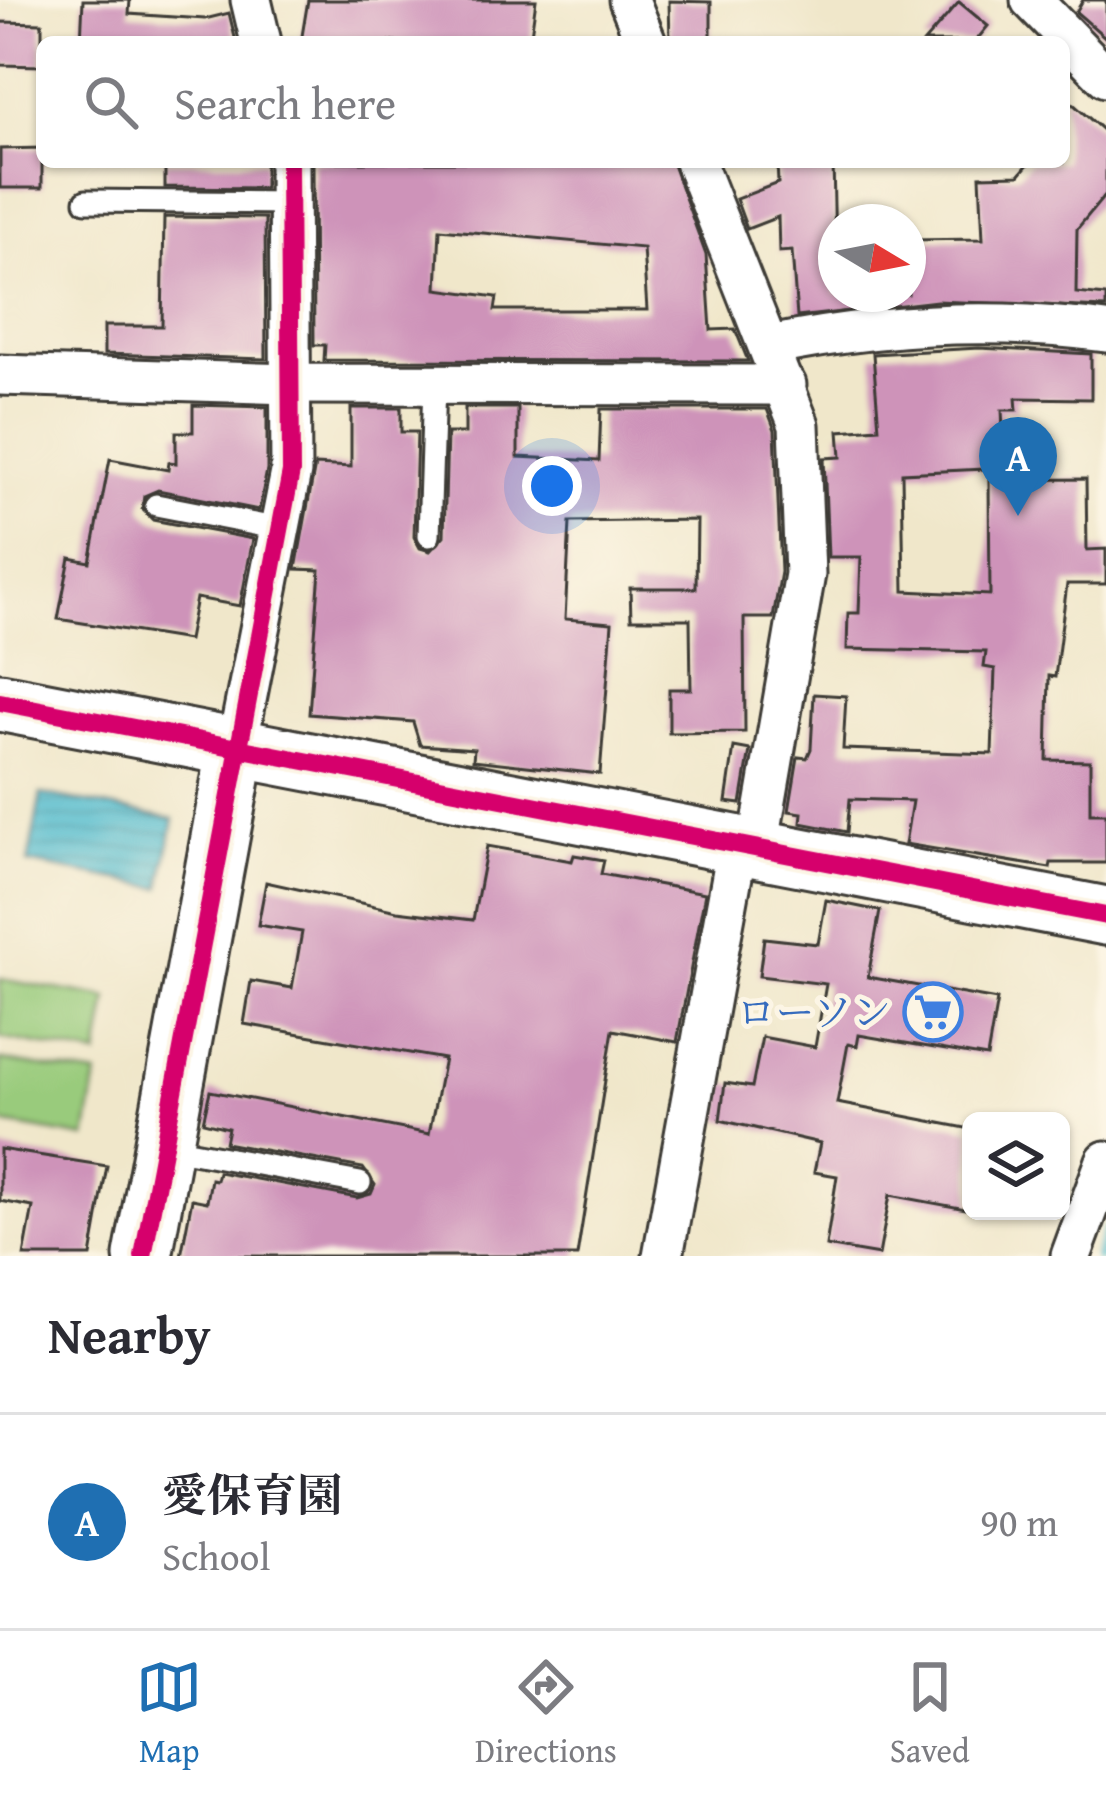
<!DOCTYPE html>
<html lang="en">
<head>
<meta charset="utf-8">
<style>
  body { margin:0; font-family:"Gentium Book Plus","Noto Serif JP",serif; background:#f2f2f3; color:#2b2b33 }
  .controls { position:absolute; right:36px; bottom:36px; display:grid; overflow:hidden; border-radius:18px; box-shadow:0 3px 9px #0004 }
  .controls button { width:108px; height:108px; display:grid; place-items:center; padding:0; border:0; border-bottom:3px solid #e1e1e2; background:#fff; color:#2b2b33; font:60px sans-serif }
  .compass { position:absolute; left:818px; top:204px; width:108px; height:108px; border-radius:50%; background:#fff; box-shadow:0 3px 9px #0004; rotate:100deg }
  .you { position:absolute; left:552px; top:486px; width:42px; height:42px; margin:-30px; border:9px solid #fff; border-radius:50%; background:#1a73e8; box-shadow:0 0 0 18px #1a73e833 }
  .badge { display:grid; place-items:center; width:78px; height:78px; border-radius:50%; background:#1f6fb2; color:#fff; font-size:39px; font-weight:700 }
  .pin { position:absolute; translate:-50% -99px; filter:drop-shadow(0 3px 6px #0008) }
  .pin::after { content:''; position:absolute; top:63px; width:42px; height:36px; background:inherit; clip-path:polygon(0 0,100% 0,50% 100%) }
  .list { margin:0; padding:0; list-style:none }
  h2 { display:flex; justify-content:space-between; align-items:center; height:156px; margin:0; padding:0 48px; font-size:51px }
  h2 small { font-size:39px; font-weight:400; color:#7c7c81 }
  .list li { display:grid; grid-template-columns:78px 1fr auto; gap:36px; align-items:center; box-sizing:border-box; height:216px; padding:0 48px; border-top:3px solid #e1e1e2 }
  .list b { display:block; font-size:45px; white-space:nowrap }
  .list p { margin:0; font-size:39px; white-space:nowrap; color:#7c7c81 }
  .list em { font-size:39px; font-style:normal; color:#7c7c81 }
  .icon { flex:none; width:66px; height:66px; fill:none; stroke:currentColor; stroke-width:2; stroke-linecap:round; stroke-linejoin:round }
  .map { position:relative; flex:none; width:1106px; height:1256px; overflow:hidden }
  .search { position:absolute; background:#fff; box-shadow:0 3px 9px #0004; left:36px; right:36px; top:36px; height:132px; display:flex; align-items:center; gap:30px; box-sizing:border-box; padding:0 42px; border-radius:18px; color:#7c7c81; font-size:45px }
  .sheet { height:372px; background:#fff }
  nav { display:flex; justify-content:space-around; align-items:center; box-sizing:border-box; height:168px; border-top:3px solid #e1e1e2; background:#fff; font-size:33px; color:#7c7c81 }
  nav a { display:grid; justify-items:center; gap:6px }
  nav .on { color:#1f6fb2 }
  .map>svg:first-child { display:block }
  .garden { fill:#99cb7b; stroke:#5a744c; stroke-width:3 }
  .water { fill:url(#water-rules); stroke:#366c75; stroke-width:3 }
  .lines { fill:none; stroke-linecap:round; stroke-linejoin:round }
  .stream { stroke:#51bbce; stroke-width:10 }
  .building { fill:#ce93b9; fill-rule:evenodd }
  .lane-casing { stroke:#3c3a36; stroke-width:27 }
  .street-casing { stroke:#3c3a36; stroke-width:45 }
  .secondary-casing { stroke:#3c3a36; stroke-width:63 }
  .lane { stroke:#fff; stroke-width:21 }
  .street { stroke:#fff; stroke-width:39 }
  .secondary { stroke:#fff; stroke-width:57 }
  .cycleway-casing { stroke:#fcf5e5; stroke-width:26 }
  .cycleway { stroke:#d6006c; stroke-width:18 }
  .labels { text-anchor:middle; stroke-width:10; stroke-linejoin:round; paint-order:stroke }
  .shop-label { font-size:39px; fill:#366cbe; stroke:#fcf5e5; text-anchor:end }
</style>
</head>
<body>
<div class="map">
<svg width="1106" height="1256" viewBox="0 0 1106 1256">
  <defs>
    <pattern id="water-rules" width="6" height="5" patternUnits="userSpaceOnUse" patternTransform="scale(3)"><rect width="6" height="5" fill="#51bbce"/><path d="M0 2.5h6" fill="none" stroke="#46a0b0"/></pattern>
  </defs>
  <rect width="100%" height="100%" fill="#fcf5e5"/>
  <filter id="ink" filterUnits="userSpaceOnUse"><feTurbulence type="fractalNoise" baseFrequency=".00833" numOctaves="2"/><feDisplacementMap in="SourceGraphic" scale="24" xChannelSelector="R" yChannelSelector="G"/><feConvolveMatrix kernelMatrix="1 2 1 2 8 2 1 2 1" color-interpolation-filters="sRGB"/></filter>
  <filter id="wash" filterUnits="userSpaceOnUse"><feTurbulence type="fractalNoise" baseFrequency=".004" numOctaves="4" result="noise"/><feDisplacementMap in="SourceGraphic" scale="48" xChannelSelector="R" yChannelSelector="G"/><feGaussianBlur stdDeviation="2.7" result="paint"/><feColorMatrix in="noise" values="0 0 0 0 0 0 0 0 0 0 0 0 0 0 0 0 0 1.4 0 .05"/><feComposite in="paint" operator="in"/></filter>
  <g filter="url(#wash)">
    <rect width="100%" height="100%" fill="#f0e7ca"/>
    <g class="garden">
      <path d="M0,979l108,19 -10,58 -98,-18z"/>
      <path d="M0,1060l97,16 -11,62 -86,-15z"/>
    </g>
    <path class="water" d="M41,794l133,25 -13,69 -133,-25z"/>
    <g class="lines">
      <path class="stream" d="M1098,1256l8,-26"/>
    </g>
    <g id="blocks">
      <g class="building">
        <path d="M83,0h47l-1,14 76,5 24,-6 7,29h-155z"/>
        <path d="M308,0h228l-6,42h-229z"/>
        <path d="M1083,0h23v38l-30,-26z"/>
        <path d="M669,1l42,1v40h-41z"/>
        <path d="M959,2l29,24 -13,16h-51z"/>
        <path d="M0,22l42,1v43l-42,-1z"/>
        <path d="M1064,96l42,37v61l-29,35 -1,64 30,3v12l-169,-7 -140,16 -5,-66 -13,1 -1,-35 -31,12 -11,-30 42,-16 -1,-21h56l3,132h72v-54l75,-1 -3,-63 39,-1 11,-13h34z"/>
        <path d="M42,148v40h-42v-39z"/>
        <path d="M165,162h100v26l-100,-1z"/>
        <path d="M313,162h359l34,93 5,75 24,-1 13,32 -424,-1 1,-15h-11zM440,229l203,19 4,62h-152l2,-13 -60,-8z"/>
        <path d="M164,217l101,1 1,141 -162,-5v-28h58z"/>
        <path d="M979,348l112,6v45l-75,-1 1,12h-15l3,58 -103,5 2,118 86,4 -1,-115 97,-1 1,71 19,-1v35h-39l-12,93 -6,-1 -2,84 43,1v52h16v50h-55l-1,5 -145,-24 7,-43 -62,-2 -3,33 -46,-9 1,-10 -13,-2 9,-54 9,1 4,-9 3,-55 32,2 -3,53 149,5 3,-85 -11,-2 2,-15 -139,-3 1,-36h11l2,-56h-33l-4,-99 17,-1 -2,-26 40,-3 -6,-74z"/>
        <path d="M193,405l74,2v63l-8,40 -101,-20 -14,6 -2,13 11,11 100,19 -13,67 -44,-8 -8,42 -130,-21 12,-61 20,4 20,-103 58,11 1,-8 7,1v-31h17z"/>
        <path d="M351,408h50v24h16l-3,105 6,11 10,3 14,-15 3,-103h18v-25h53v49l81,4 2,-52h166l8,21 6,142 -8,46h-29l1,114 -76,1v-44h22l-1,-70h-59l-1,-31h66l1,-68 -127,2 -5,97 47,4 -12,151 -127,-14 1,-11 -54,-4 -7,-23 -104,-8 11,-144 -24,-1 19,-104 36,2z"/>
        <path d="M734,747l16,3 -9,54 -15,-2z"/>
        <path d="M487,846l85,15 2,-6 30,5 -3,14 104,19 -28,149 -64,-12 -36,226h-396l11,-57 15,3 4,-23 5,1 2,-8 139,26 14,-4 4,-9 -12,-17 -138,-25 3,-15 -25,-6 7,-31 219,43 15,-75 -200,-35 7,-43 41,7 10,-56 -44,-7 8,-43 131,29 76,9z"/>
        <path d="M826,900l54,11 -12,66 129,23 -10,57 -128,-22 -2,11 -9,-2 -11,59 134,26v81l-81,-15 -11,60 -53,-9 11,-70 -23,-4 6,-29 -100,-23 5,-37 27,4 10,-50 53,10 11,-63 -67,-8 5,-38 54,6z"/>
        <path d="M0,1149l107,17 -16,90h-67l9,-49 -33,-6z"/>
      </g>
    </g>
  </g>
  <g filter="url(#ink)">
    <use href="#blocks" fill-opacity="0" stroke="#3c3a36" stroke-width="3"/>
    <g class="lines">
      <defs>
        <g id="lane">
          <path d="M86,201l204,2"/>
          <path d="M156,505l124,24"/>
          <path d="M429,536l5,-152"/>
          <path d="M166,1147l194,36"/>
        </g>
        <g id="street">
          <path d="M251,0l10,42"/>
          <path d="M629,0l17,42"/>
          <path d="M1031,0l75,77"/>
          <path d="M695,162l104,263 6,149 -47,273"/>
          <path d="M770,346c111,-23 223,-29 336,-14"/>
          <path d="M0,375l292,9 494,1"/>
          <path d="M237,746l54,-274 -2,-310"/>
          <path d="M663,1256l75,-413"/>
          <path d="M1071,1256l35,-95"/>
        </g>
        <g id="secondary">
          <path d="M0,702l1106,214"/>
          <path d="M143,1256l94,-510"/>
        </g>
      </defs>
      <use href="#lane" class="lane-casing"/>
      <use href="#street" class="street-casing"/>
      <use href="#secondary" class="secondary-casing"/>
      <use href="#lane" class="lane"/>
      <use href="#street" class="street"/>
      <use href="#secondary" class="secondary"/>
      <defs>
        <g id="cycleway">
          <path d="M0,702l1106,214"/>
          <path d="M143,1256l148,-784 -2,-310"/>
        </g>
      </defs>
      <use href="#cycleway" class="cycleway-casing"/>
      <use href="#cycleway" class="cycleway"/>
    </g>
  </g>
  <defs>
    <symbol id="supermarket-ring" viewBox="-11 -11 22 22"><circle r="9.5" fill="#fcf5e5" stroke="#3f7fe0" stroke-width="1.5"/><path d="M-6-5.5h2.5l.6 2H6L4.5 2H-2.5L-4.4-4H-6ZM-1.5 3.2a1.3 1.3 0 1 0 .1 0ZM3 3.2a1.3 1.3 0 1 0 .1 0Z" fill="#3f7fe0"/></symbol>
  </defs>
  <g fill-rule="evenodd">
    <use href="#supermarket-ring" x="900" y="979" width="66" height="66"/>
  </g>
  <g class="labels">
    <g class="shop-label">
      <text x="891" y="1026">ローソン</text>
    </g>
  </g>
</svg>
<div class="controls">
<button><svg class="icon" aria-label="layers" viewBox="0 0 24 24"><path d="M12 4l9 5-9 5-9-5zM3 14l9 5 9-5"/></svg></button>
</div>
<svg class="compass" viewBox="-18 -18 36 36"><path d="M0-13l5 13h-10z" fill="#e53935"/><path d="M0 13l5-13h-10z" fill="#7c7c81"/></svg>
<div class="you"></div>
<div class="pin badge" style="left:1018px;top:516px">A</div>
<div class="search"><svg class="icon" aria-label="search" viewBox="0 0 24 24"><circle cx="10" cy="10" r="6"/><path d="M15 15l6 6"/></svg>Search here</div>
</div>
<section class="sheet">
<h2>Nearby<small></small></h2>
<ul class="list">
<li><span class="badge">A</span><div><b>愛保育園</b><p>School</p></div><em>90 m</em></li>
</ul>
</section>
<nav>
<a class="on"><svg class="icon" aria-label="map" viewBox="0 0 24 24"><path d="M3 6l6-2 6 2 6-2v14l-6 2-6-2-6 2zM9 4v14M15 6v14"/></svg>Map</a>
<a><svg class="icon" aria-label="directions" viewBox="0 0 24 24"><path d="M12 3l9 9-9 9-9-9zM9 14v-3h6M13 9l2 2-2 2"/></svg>Directions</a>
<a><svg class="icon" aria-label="saved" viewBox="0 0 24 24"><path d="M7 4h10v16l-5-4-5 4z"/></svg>Saved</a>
</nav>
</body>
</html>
